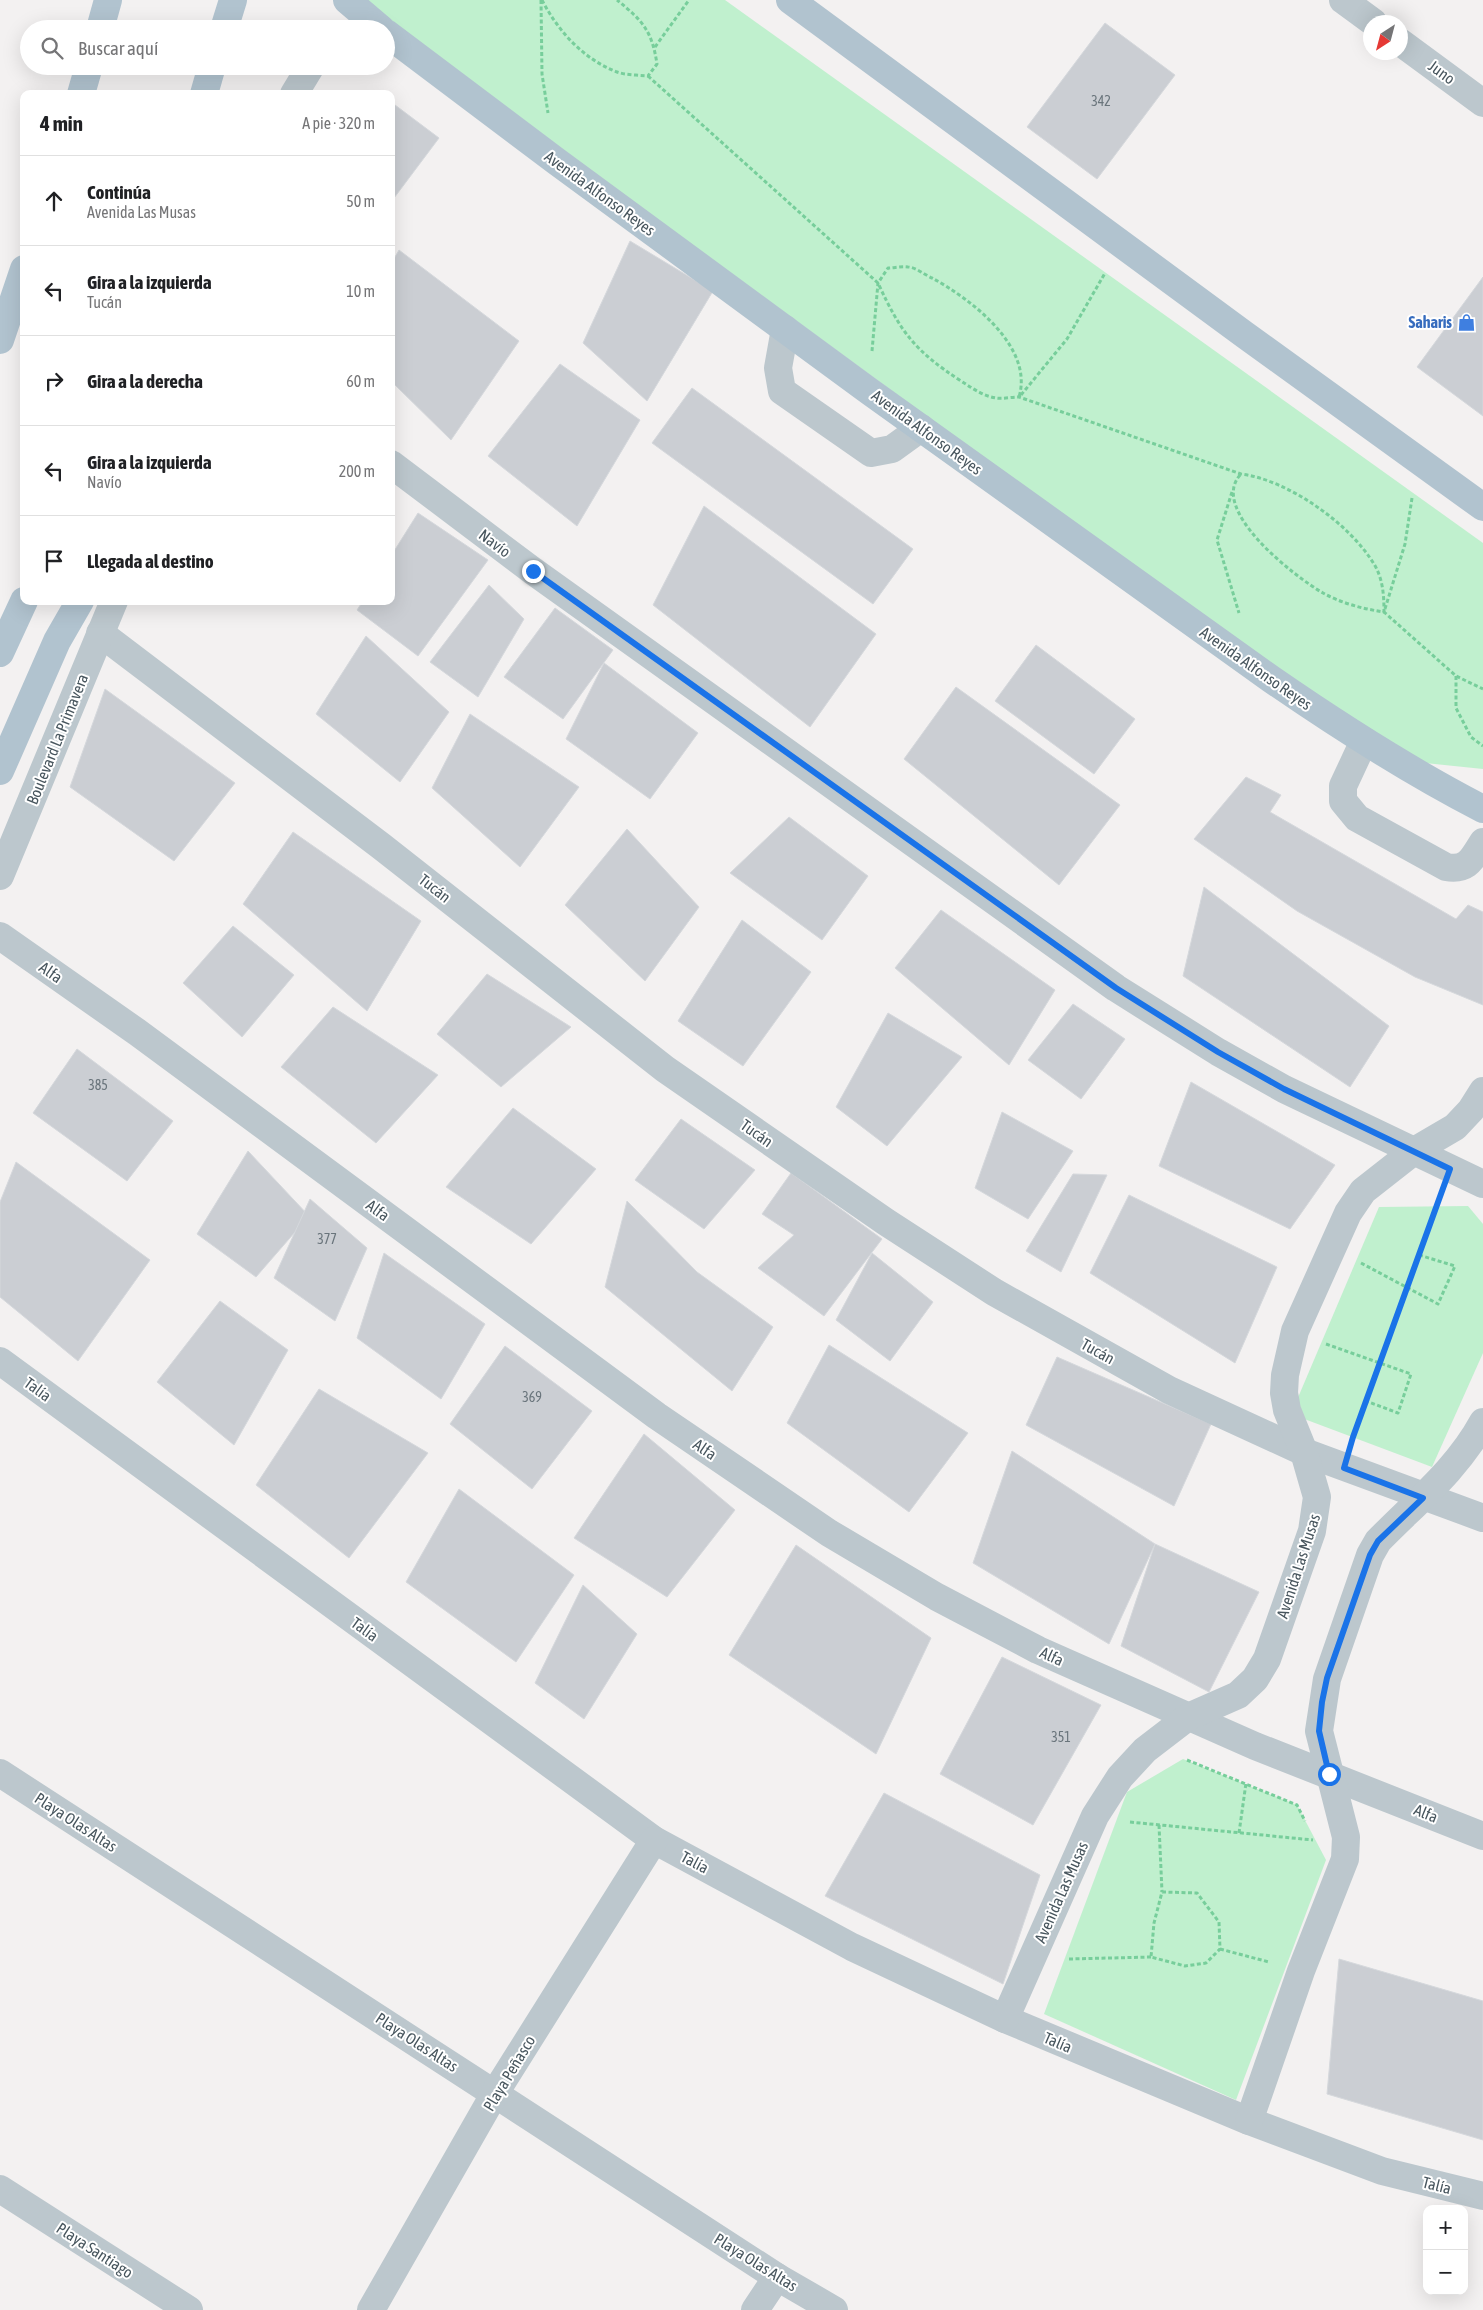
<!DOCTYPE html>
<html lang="es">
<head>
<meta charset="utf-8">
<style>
  body { margin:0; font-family:"Asap Condensed",sans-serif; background:#f6f6f6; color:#202124 }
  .controls { position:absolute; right:15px; bottom:15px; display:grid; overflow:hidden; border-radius:10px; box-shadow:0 5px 20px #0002 }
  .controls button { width:45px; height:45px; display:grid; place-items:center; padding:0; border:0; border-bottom:1px solid #e0e0e0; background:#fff; color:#202124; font:25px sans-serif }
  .compass { position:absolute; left:1363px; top:15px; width:45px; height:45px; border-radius:50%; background:#fff; box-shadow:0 5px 20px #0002; rotate:216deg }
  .stop { position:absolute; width:15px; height:15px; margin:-11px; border:4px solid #1a73e8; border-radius:50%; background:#fff }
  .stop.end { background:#1a73e8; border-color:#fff; box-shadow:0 1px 5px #0008 }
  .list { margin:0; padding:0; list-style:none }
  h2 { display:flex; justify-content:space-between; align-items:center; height:65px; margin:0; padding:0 20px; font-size:21px }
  h2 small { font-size:16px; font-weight:400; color:#757577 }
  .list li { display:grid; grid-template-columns:32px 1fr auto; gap:15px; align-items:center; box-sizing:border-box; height:90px; padding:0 20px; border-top:1px solid #e0e0e0 }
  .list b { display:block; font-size:19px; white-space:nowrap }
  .list p { margin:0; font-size:16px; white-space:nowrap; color:#757577 }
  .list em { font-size:16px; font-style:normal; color:#757577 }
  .icon { flex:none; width:28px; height:28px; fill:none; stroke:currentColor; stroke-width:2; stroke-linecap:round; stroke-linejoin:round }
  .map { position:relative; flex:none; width:1483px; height:2310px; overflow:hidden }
  .search { position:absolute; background:#fff; box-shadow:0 5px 20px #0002; left:20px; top:20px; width:375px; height:55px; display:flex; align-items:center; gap:12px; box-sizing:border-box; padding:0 18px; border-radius:28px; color:#757577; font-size:19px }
  .panel { position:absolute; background:#fff; box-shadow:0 5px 20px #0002; left:20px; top:90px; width:375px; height:515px; border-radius:10px }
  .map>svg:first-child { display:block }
  .green { fill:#c0f0ce }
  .building { fill:#cbced3; stroke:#d5d8dc }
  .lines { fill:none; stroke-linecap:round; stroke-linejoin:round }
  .path { stroke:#77ce9b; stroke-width:3; stroke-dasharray:4 2.5; stroke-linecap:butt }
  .minor { stroke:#bcc7cd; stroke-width:28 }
  .major { stroke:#b1c3cf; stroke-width:28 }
  .route { stroke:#1a73e8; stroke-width:6 }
  .labels { text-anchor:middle; stroke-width:4; stroke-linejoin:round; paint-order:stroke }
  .number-label { font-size:14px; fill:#69747b }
  .street-label { font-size:16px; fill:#48565e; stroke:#fff }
  .shop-label { font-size:16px; font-weight:bold; fill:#366cbe; stroke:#fff; text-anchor:end }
</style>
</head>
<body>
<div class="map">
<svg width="1483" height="2310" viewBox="0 0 1483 2310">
  <rect width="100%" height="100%" fill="#f3f1f1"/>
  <g class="green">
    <path d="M358,0h367l758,543v226l-87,-9z"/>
    <path d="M1468,1206l15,18v129l-51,114 -141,-53 88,-207z"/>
    <path d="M1183,1759l114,46 29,55 -90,240 -192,-86 83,-222z"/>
  </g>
  <g class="building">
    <path d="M1105,23l70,52 -78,104 -70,-52z"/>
    <path d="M391,102l48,36 -48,64z"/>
    <path d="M630,241l83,50 -66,110 -64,-58z"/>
    <path d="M399,250l120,91 -68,99 -60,-59v-117z"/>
    <path d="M1483,277v139l-66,-49z"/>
    <path d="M560,364l80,56 -63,106 -89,-70z"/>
    <path d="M692,388l221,161 -40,55 -221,-161z"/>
    <path d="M704,506l172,128 -66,93 -157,-122z"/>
    <path d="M418,513l70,47 -70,96 -61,-46 6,-9h28v-45z"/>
    <path d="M489,585l35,34 -46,78 -48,-35z"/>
    <path d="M555,608l58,42 -50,69 -59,-42z"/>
    <path d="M366,636l83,76 -49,70 -84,-68z"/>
    <path d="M1036,645l99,74 -41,55 -99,-73z"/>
    <path d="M604,663l94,70 -48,66 -84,-60z"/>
    <path d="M956,687l164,118 -61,80 -155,-126z"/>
    <path d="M105,689l130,94 -61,78 -104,-74z"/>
    <path d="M470,714l109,73 -59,80 -88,-79z"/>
    <path d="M1246,777l35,18 -11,17 186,107 12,-14 15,7v93l-68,-28 -118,-66 -103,-72z"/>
    <path d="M789,817l79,59 -46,64 -92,-67z"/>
    <path d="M627,829l72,78 -54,74 -80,-76z"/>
    <path d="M293,832l128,89 -54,90 -124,-107z"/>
    <path d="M1204,887l185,139 -39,61 -167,-111z"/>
    <path d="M941,910l114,80 -46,75 -114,-97z"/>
    <path d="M742,920l69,52 -68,94 -65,-45z"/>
    <path d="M233,926l61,49 -52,62 -59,-54z"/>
    <path d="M487,974l84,53 -70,60 -64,-53z"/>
    <path d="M1073,1004l52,35 -44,60 -53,-39z"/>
    <path d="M333,1007l105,68 -62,68 -95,-76z"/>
    <path d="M888,1013l74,44 -75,89 -51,-39z"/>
    <path d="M77,1049l96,72 -46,60 -94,-68z"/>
    <path d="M1191,1082l144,83 -45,64 -131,-63z"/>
    <path d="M513,1108l83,61 -65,75 -85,-57z"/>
    <path d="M1002,1112l71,39 -45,68 -53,-31z"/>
    <path d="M681,1119l74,51 -51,59 -69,-49z"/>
    <path d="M248,1151l61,65 -53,61 -59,-43z"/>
    <path d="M16,1162l134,98 -72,101 -78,-64v-95z"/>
    <path d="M791,1173l91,66 -58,77 -66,-48 36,-33 -32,-21z"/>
    <path d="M1073,1174l34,1 -46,97 -35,-21z"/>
    <path d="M1129,1195l148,72 -42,96 -145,-90z"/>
    <path d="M310,1199l57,49 -32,73 -61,-43z"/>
    <path d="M627,1201l70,71 76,55 -41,64 -127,-104z"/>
    <path d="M384,1253l101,71 -44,75 -84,-61z"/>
    <path d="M872,1253l61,49 -43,59 -54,-41z"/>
    <path d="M220,1301l68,49 -54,95 -77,-63z"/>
    <path d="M829,1345l139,88 -59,79 -122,-89z"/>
    <path d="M505,1346l87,65 -60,78 -82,-65z"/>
    <path d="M1057,1357l154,67 -37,82 -148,-81z"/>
    <path d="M319,1389l109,64 -79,105 -93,-73z"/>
    <path d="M644,1434l91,76 -68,87 -93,-59z"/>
    <path d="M1012,1451l143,93 -46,100 -136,-81z"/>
    <path d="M459,1489l115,86 -58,87 -110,-80z"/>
    <path d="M1155,1544l104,48 -50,100 -88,-46z"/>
    <path d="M796,1545l135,93 -55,116 -147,-99z"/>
    <path d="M583,1585l54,49 -53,85 -49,-36z"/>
    <path d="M1002,1657l99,48 -68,120 -93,-51z"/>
    <path d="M884,1793l156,82 -37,109 -178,-88z"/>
    <path d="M1339,1959l144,42v139l-156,-46z"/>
  </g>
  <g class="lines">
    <g class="path">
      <path d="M541,0l1,74 6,39"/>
      <path d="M542,0c16,31 41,59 75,72 8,3 21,3 31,4l9,-12c-5,-33 -14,-43 -40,-64"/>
      <path d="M655,47l34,-47"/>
      <path d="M648,76l230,207c23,50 37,68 83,98 11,7 22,15 35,17 7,1 16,-1 23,-1l222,77c47,6 108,49 133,90 9,15 10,31 10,48 -21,-3 -43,-9 -61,-19 -28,-16 -116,-84 -82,-119"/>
      <path d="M872,351l6,-68 10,-15c6,0 13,-2 20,-1 7,0 17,8 24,11 39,21 102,69 87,119"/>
      <path d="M1021,395l46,-56 38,-66"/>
      <path d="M1232,492l-15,48 22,73"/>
      <path d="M1412,498l-7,46 -21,68 72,64 27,13"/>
      <path d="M1456,676v32l15,29 12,9"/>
      <path d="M1361,1263l77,41 17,-38 -36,-11"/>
      <path d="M1326,1344l85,30 -13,39 -32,-12"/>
      <path d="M1354,1436l85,-236"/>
      <path d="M1187,1760l110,45 8,16"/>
      <path d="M1130,1822l183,18"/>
      <path d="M1159,1825l3,67"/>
      <path d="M1239,1833l7,-50"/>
      <path d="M1162,1892l35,1 22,29 1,27 -14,14 -21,3 -34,-9 3,-34z"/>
      <path d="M1220,1949l49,13"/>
      <path d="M1069,1959l82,-2"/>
    </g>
    <g class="minor">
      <path d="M1343,0l30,22"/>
      <path d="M1400,42l83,61"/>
      <path d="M294,94l17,-28"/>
      <path d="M785,329l-7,39 4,23 89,62 21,-4 29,-21"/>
      <path d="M391,464l142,107 583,417 102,64 66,37 199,95"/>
      <path d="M100,633l281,213 284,223 221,153 108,70 175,98 135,62 179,66"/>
      <path d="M1364,741l-21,45v15l14,17 89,49c22,4 26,-8 37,-25"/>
      <path d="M0,876l114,-275"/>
      <path d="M0,936l137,96 520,384 172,117 108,64 101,53 217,96 228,90"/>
      <path d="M0,1361l654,479 198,107 153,72 244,102 133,50 101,25"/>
      <path d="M0,1773l777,504 57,33"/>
      <path d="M1005,2019l90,-203 25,-39 25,-27 43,-33 50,-22 17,-16 12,-20 45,-128 5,-34 -13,-45 -17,-42 -3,-17 1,-18 10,-44 53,-118 15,-22 51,-40 41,-24 16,-17 12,-19"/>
      <path d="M1249,2121l52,-150 44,-112 1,-22 -27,-106 8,-52 43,-124 8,-14c37,-38 79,-71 105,-119"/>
      <path d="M0,2189l189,121"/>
      <path d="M371,2310l124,-217 159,-253"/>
      <path d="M755,2310l22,-33"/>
    </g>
    <g class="major">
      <path d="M347,0l34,29"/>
      <path d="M790,0l455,335 238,172"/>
      <path d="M100,29l8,-29"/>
      <path d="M224,29l9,-29"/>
      <path d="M386,33l170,128 313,230 402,288c68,47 138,92 212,130"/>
      <path d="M81,94l8,-28"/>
      <path d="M204,94l8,-28"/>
      <path d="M0,340l24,-71"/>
      <path d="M0,653l24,-52"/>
      <path d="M0,771l57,-130 23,-40"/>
    </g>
  </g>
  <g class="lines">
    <path class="route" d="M533,571l583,417 102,64 66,37 166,80 -97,268 -9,31 79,30 -45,43 -8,14 -43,123 -5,24 -3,29 10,43"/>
  </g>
  <defs>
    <symbol id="shop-bare" viewBox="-9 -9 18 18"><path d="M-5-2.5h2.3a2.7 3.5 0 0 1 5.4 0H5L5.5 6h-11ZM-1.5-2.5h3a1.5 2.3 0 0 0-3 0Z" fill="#3f7fe0" stroke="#fff" stroke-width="2.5" paint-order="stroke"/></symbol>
  </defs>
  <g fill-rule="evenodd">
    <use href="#shop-bare" x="1454" y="310" width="25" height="25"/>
  </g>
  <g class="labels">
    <g class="number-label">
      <text x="1101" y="106">342</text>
      <text x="98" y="1090">385</text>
      <text x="327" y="1244">377</text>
      <text x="532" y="1402">369</text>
      <text x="1061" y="1742">351</text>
    </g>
    <g class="street-label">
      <text transform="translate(1442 72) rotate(36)" y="6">Juno</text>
      <text transform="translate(600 193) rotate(36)" y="6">Avenida Alfonso Reyes</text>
      <text transform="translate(927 432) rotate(36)" y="6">Avenida Alfonso Reyes</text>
      <text transform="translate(495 543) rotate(37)" y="6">Navío</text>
      <text transform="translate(1256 668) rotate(35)" y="6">Avenida Alfonso Reyes</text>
      <text transform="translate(57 739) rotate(-68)" y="6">Boulevard La Primavera</text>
      <text transform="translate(435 888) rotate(38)" y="6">Tucán</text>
      <text transform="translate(51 972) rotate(35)" y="6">Alfa</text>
      <text transform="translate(757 1133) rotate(35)" y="6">Tucán</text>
      <text transform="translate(378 1210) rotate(36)" y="6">Alfa</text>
      <text transform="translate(1098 1351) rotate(29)" y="6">Tucán</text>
      <text transform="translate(38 1389) rotate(36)" y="6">Talía</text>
      <text transform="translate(705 1449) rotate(34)" y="6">Alfa</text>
      <text transform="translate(1298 1566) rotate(-72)" y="6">Avenida Las Musas</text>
      <text transform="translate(365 1629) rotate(36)" y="6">Talía</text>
      <text transform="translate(1052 1656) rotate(25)" y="6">Alfa</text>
      <text transform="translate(1426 1813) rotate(22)" y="6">Alfa</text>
      <text transform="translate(76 1822) rotate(33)" y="6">Playa Olas Altas</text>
      <text transform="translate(695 1862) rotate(28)" y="6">Talía</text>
      <text transform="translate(1061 1892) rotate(-66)" y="6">Avenida Las Musas</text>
      <text transform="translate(417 2042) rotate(33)" y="6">Playa Olas Altas</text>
      <text transform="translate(1058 2042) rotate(23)" y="6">Talía</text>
      <text transform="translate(509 2073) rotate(-59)" y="6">Playa Peñasco</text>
      <text transform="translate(1437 2185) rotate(14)" y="6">Talía</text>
      <text transform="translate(95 2250) rotate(33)" y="6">Playa Santiago</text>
      <text transform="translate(756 2262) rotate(32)" y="6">Playa Olas Altas</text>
    </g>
    <g class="shop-label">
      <text x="1452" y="328">Saharis</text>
    </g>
  </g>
</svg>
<div class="controls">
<button>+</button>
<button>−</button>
</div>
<svg class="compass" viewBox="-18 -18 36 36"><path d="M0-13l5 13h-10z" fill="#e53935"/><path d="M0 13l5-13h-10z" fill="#757577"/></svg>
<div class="stop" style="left:1329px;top:1774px"></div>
<div class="stop end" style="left:533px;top:571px"></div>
<div class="search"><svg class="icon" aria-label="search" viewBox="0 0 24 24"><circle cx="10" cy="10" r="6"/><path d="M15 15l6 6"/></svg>Buscar aquí</div>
<section class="panel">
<h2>4 min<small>A pie · 320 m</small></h2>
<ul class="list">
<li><svg class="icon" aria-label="ahead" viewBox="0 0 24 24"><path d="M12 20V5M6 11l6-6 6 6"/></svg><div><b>Continúa</b><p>Avenida Las Musas</p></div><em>50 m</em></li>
<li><svg class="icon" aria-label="left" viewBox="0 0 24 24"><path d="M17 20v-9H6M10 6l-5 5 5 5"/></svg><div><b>Gira a la izquierda</b><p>Tucán</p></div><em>10 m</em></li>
<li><svg class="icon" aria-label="right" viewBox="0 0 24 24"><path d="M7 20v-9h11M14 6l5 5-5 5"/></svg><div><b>Gira a la derecha</b></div><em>60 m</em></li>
<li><svg class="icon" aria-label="left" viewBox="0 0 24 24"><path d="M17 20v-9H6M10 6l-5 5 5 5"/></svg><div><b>Gira a la izquierda</b><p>Navío</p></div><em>200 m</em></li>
<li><svg class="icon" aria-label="arrive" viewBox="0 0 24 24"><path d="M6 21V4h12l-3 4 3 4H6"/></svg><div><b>Llegada al destino</b></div></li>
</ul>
</section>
</div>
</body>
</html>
